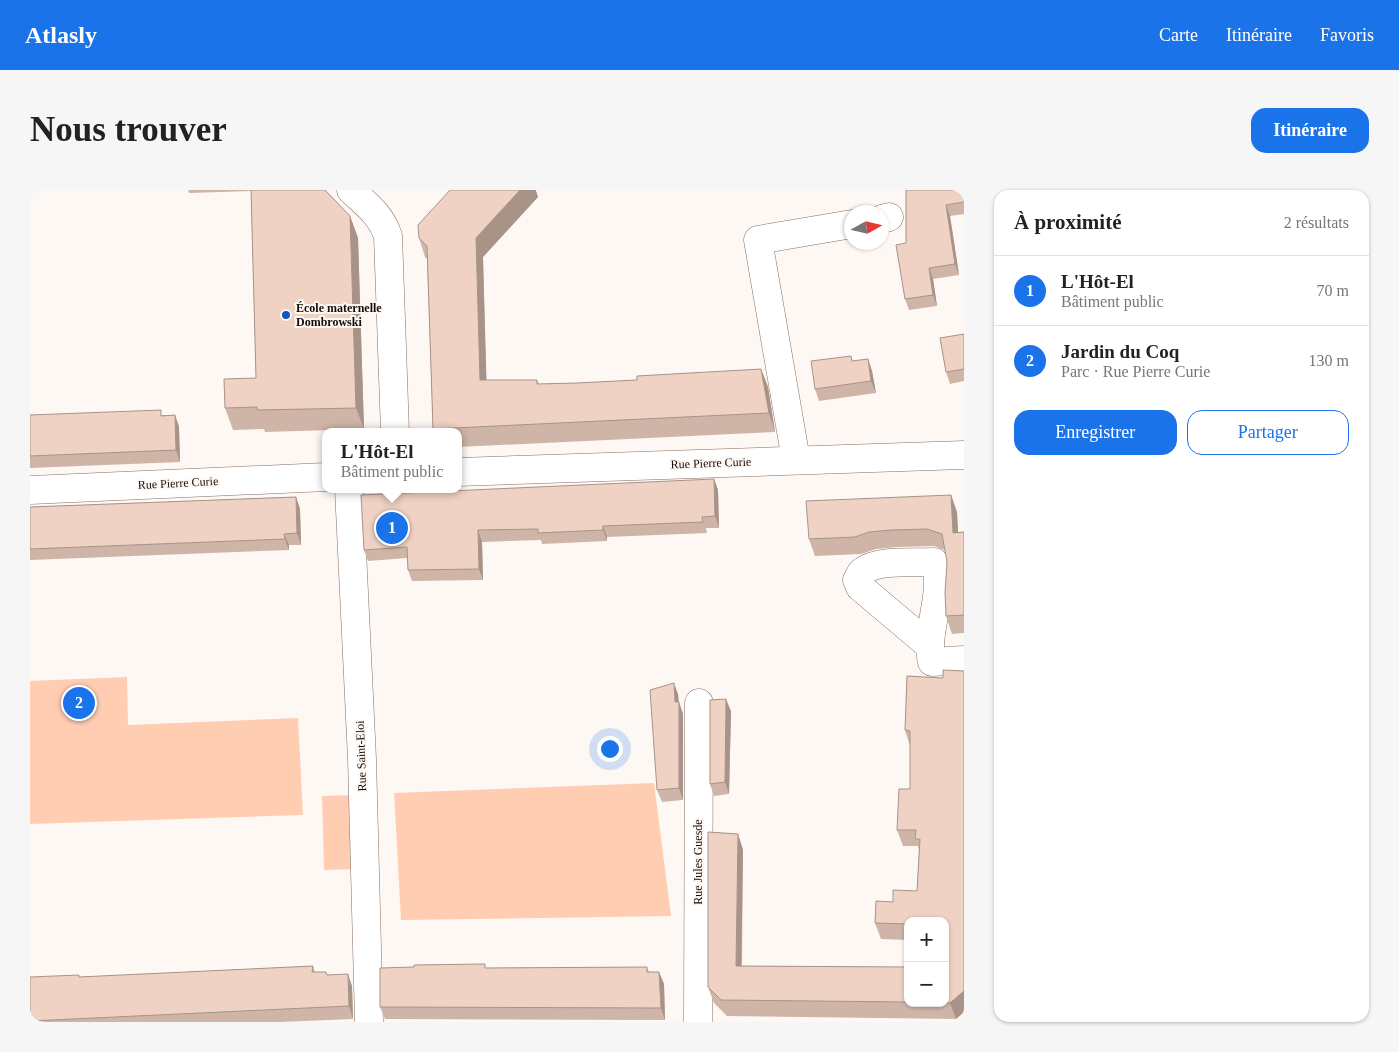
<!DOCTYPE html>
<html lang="fr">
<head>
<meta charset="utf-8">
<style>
  body { margin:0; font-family:"Times New Roman",serif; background:#f6f6f6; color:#222 }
  .controls { position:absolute; right:15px; bottom:15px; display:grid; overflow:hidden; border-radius:10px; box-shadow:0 1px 4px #0004 }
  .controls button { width:45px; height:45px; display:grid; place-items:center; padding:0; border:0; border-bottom:1px solid #e0e0e0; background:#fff; color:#222; font:25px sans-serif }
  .compass { position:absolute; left:814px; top:15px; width:45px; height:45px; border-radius:50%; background:#fff; box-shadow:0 1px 4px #0004; rotate:82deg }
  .you { position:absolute; left:579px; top:558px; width:18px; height:18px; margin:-12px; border:4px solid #fff; border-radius:50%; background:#1a73e8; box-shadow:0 0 0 8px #1a73e833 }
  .badge { display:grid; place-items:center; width:32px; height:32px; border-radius:50%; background:#1a73e8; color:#fff; font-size:16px; font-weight:700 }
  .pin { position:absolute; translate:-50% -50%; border:2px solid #fff; box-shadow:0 1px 5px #0006 }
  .popup { position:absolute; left:292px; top:238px; width:140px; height:65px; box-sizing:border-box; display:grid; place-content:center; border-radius:10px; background:#fff; filter:drop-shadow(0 1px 4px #0005); font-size:16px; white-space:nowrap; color:#767676 }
  .popup b { font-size:19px; color:#222 }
  .popup::after { content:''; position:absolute; left:50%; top:100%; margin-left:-10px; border:10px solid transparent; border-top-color:#fff }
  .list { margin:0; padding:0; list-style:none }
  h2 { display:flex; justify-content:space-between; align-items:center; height:65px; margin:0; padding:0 20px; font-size:21px }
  h2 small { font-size:16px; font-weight:400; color:#767676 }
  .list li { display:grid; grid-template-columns:32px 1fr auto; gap:15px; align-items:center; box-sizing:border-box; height:70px; padding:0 20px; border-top:1px solid #e0e0e0 }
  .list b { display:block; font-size:19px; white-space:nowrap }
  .list p { margin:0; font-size:16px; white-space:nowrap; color:#767676 }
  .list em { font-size:16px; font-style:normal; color:#767676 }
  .actions { display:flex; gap:10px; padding:15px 20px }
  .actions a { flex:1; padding:11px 0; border:1px solid #1a73e8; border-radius:15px; text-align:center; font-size:18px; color:#1a73e8 }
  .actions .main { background:#1a73e8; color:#fff }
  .map { position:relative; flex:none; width:934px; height:832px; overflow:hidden; border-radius:15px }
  header { display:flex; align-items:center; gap:30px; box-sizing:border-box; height:70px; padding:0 25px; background:#1a73e8; color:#fff }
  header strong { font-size:24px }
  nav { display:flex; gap:28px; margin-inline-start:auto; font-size:18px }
  .intro { display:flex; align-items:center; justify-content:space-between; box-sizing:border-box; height:120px; padding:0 30px }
  h1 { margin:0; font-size:35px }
  .button { padding:12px 22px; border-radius:15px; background:#1a73e8; color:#fff; font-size:18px; font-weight:700 }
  main { display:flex; gap:30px; padding:0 30px }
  aside { flex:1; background:#fff; border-radius:15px; box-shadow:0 1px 4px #0004 }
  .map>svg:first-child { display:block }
  .green { fill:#ffcdb2 }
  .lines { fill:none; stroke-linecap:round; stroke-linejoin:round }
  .minor-casing { stroke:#866d5f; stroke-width:29 }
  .minor { stroke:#fff; stroke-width:28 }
  .wall { fill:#ceb5a8 }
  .shaded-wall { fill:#a79388 }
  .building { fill:#efd2c3; stroke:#a79388 }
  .poi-dot { fill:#1055c0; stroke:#fef8f5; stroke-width:2 }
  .labels { text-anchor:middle; stroke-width:4; stroke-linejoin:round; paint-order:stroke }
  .poi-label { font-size:12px; font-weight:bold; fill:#150c07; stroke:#fef8f5; text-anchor:start }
  .street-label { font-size:12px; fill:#150c07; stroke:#fef8f5 }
</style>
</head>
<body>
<header>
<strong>Atlasly</strong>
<nav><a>Carte</a><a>Itinéraire</a><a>Favoris</a></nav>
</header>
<div class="intro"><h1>Nous trouver</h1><a class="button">Itinéraire</a></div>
<main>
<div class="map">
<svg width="934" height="832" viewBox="0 0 934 832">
  <rect width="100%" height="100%" fill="#fef8f5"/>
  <g class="green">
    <path d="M97,487l1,48 170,-7 5,97 -273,9v-143z"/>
    <path d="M624,593l17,133 -270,4 -7,-127z"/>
    <path d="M327,605l2,74 -35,1 -2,-74z"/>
  </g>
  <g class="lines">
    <defs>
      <g id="minor">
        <path d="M321,0c16,15 30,25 37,46l7,196"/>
        <path d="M852,29l7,-2"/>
        <path d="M766,270l-38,-220 94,-16"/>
        <path d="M428,282l506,-17"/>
        <path d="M319,299l13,270 7,263"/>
        <path d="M0,300l296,-13"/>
        <path d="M900,456l-70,-59 -3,-7c2,-3 3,-7 6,-9 16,-12 52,-8 71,-9 11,22 -4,60 -4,84 0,5 1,11 2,16l32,-2"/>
        <path d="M668,832l1,-319"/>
      </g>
    </defs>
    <use href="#minor" class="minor-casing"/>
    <use href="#minor" class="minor"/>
  </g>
  <g class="wall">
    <path d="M158,0h137l25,26 8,22 6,191 -99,3 -1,-3 -31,1 -8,-22 31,-30 -5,-187 -62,2z"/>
    <path d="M876,0h58v24l-14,2 9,59 -26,4 4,27 -28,4 -4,-11 1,-56z"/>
    <path d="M506,1l2,6 -55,60 3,123h51l2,4 38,-1 60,-3 124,-11 7,18 7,45 -317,15v-15h-24l-1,-3 -6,-170 -2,-2 -6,-19z"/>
    <path d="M934,144v47l-14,3 -4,-12z"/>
    <path d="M838,169l4,12 4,22 -57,8 -4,-12 38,-28z"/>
    <path d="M0,225h145l4,12 1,35 -150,6z"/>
    <path d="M684,289l4,11 1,38h-13l1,5 -100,4v4l-65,3 -1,-4 -59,2 1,38 -71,1 -4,-11 -1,-12 -39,3 -4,-11z"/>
    <path d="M921,305l6,17 1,20h6v101l-12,1 -6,-18 1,-54 -2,-12 -11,-4 -37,1 -21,2 -15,5 -46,2 -6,-17z"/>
    <path d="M266,307l4,12 1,36h-12v5l-259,10v-53z"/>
    <path d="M913,480l21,1v341l-8,7 -229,-3 -13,-13 -6,-16v-155l30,2 5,16 -1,116 166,1v36h37v-82h-37v19l-27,-1 -6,-16 1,-22 17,1v-12l24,1 2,-41 -1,-4h-15l-6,-16 2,-41h11v-43l-5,-16 2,-54 36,2z"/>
    <path d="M648,504l1,8 4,12v86l-21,2 -5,-12z"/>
    <path d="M701,521l-2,83 -15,2 -4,-12z"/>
    <path d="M283,776l2,6 13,3 24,11 1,33 -73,3h-250v-45h49z"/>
    <path d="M617,777l2,5h10l5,12 1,36 -280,-1 -5,-12 106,-39z"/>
  </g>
  <g class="shaded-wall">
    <path d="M490,0h16v1l2,6 -55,60 4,141 -7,-18 -4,-142z"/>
    <path d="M916,15l4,11 9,59 -4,-11z"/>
    <path d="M320,26l8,22 6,191 -8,-21z"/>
    <path d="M899,78l4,11 4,27 -4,-11z"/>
    <path d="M838,169l4,12 4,22 -5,-12z"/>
    <path d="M731,179l7,18 7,45 -6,-19z"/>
    <path d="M145,225l4,12 1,35 -4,-12z"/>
    <path d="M684,289l4,11 1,38 -4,-12z"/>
    <path d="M921,305l6,17 2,38 -6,-17z"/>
    <path d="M266,307l4,12 1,36 -4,-12z"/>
    <path d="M573,336l4,11v4l-4,-11z"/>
    <path d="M448,340l4,12 1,38 -4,-11z"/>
    <path d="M254,344l5,11v5l-4,-11z"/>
    <path d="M644,493l4,11 1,13v-5l4,12v86l-4,-12z"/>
    <path d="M696,509l5,12 -2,83 -4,-12z"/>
    <path d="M708,644l5,16 -2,132 -5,-16z"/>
    <path d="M629,782l5,12 1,36 -4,-12z"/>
    <path d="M318,784l4,12 1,33 -4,-13z"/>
    <path d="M934,801v21l-8,7 -6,-16z"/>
  </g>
  <g class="building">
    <path d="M221,0h74l25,26 6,192 -99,2v-3l-32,1 -1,-29 32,-1z"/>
    <path d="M420,0h70l-44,48 4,142h57v4l40,-1 60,-3v-4l124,-7 8,44 -336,16 -6,-183 -8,-8 -1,-13z"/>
    <path d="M876,0h58v12l-18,3 9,59 -26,4 4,27 -28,4 -9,-54 10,-2z"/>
    <path d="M934,144v35l-18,3 -6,-34z"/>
    <path d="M821,166l1,5 16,-2 3,22 -56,8 -4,-28z"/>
    <path d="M131,220v6l14,-1 1,35 -146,6v-41z"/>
    <path d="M684,289l1,37 -13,1 1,5 -100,4v4l-65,3v-4l-60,1 1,39 -71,1 -1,-23 -43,3 -3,-55z"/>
    <path d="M921,305l2,38 11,-1v83l-18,1 -1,-23 2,-31 -5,-28 -15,-5 -36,1 -22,2 -14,5 -46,2 -3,-38z"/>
    <path d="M266,307l1,36 -13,1 1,5 -255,10v-42z"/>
    <path d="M913,480l21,1v320l-14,12h-5v-82h-37v3l-33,-1 1,-22 17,1v-12l24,1 3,-52h-5l1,-9h-19l2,-41h11v-58l-5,-1 2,-54 36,2z"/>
    <path d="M644,493l1,19h4v86l-22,2 -7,-100z"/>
    <path d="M696,509l-1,83 -15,2v-84z"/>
    <path d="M678,642l30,2 -2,132 172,1v35l-187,-2 -13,-13z"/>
    <path d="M455,774v4l162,-1v5h12l2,36 -281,-1v-39l34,-1v-2z"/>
    <path d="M283,776l-1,6h14l1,3 21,-1 1,32 -319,15v-44l49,-2v2z"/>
  </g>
  <circle class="poi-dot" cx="256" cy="125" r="5"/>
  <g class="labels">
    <g class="poi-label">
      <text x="266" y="122">École maternelle<tspan x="266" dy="14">Dombrowski</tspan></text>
    </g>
    <g class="street-label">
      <text transform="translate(681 273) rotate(-2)" y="4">Rue Pierre Curie</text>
      <text transform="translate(148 293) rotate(-3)" y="4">Rue Pierre Curie</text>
      <text transform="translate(331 566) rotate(-92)" y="4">Rue Saint-Eloi</text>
      <text transform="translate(668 672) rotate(-90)" y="4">Rue Jules Guesde</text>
    </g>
  </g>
</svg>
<div class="controls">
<button>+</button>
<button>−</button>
</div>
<svg class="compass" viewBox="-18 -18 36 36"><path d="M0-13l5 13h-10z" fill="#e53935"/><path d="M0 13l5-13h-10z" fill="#767676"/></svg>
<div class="you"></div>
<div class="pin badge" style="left:362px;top:338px">1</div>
<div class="popup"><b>L'Hôt-El</b>Bâtiment public</div>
<div class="pin badge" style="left:49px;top:513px">2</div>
</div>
<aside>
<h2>À proximité<small>2 résultats</small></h2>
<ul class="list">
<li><span class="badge">1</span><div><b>L'Hôt-El</b><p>Bâtiment public</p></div><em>70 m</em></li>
<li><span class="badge">2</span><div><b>Jardin du Coq</b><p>Parc · Rue Pierre Curie</p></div><em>130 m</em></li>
</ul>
<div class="actions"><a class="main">Enregistrer</a><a>Partager</a></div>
</aside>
</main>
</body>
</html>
